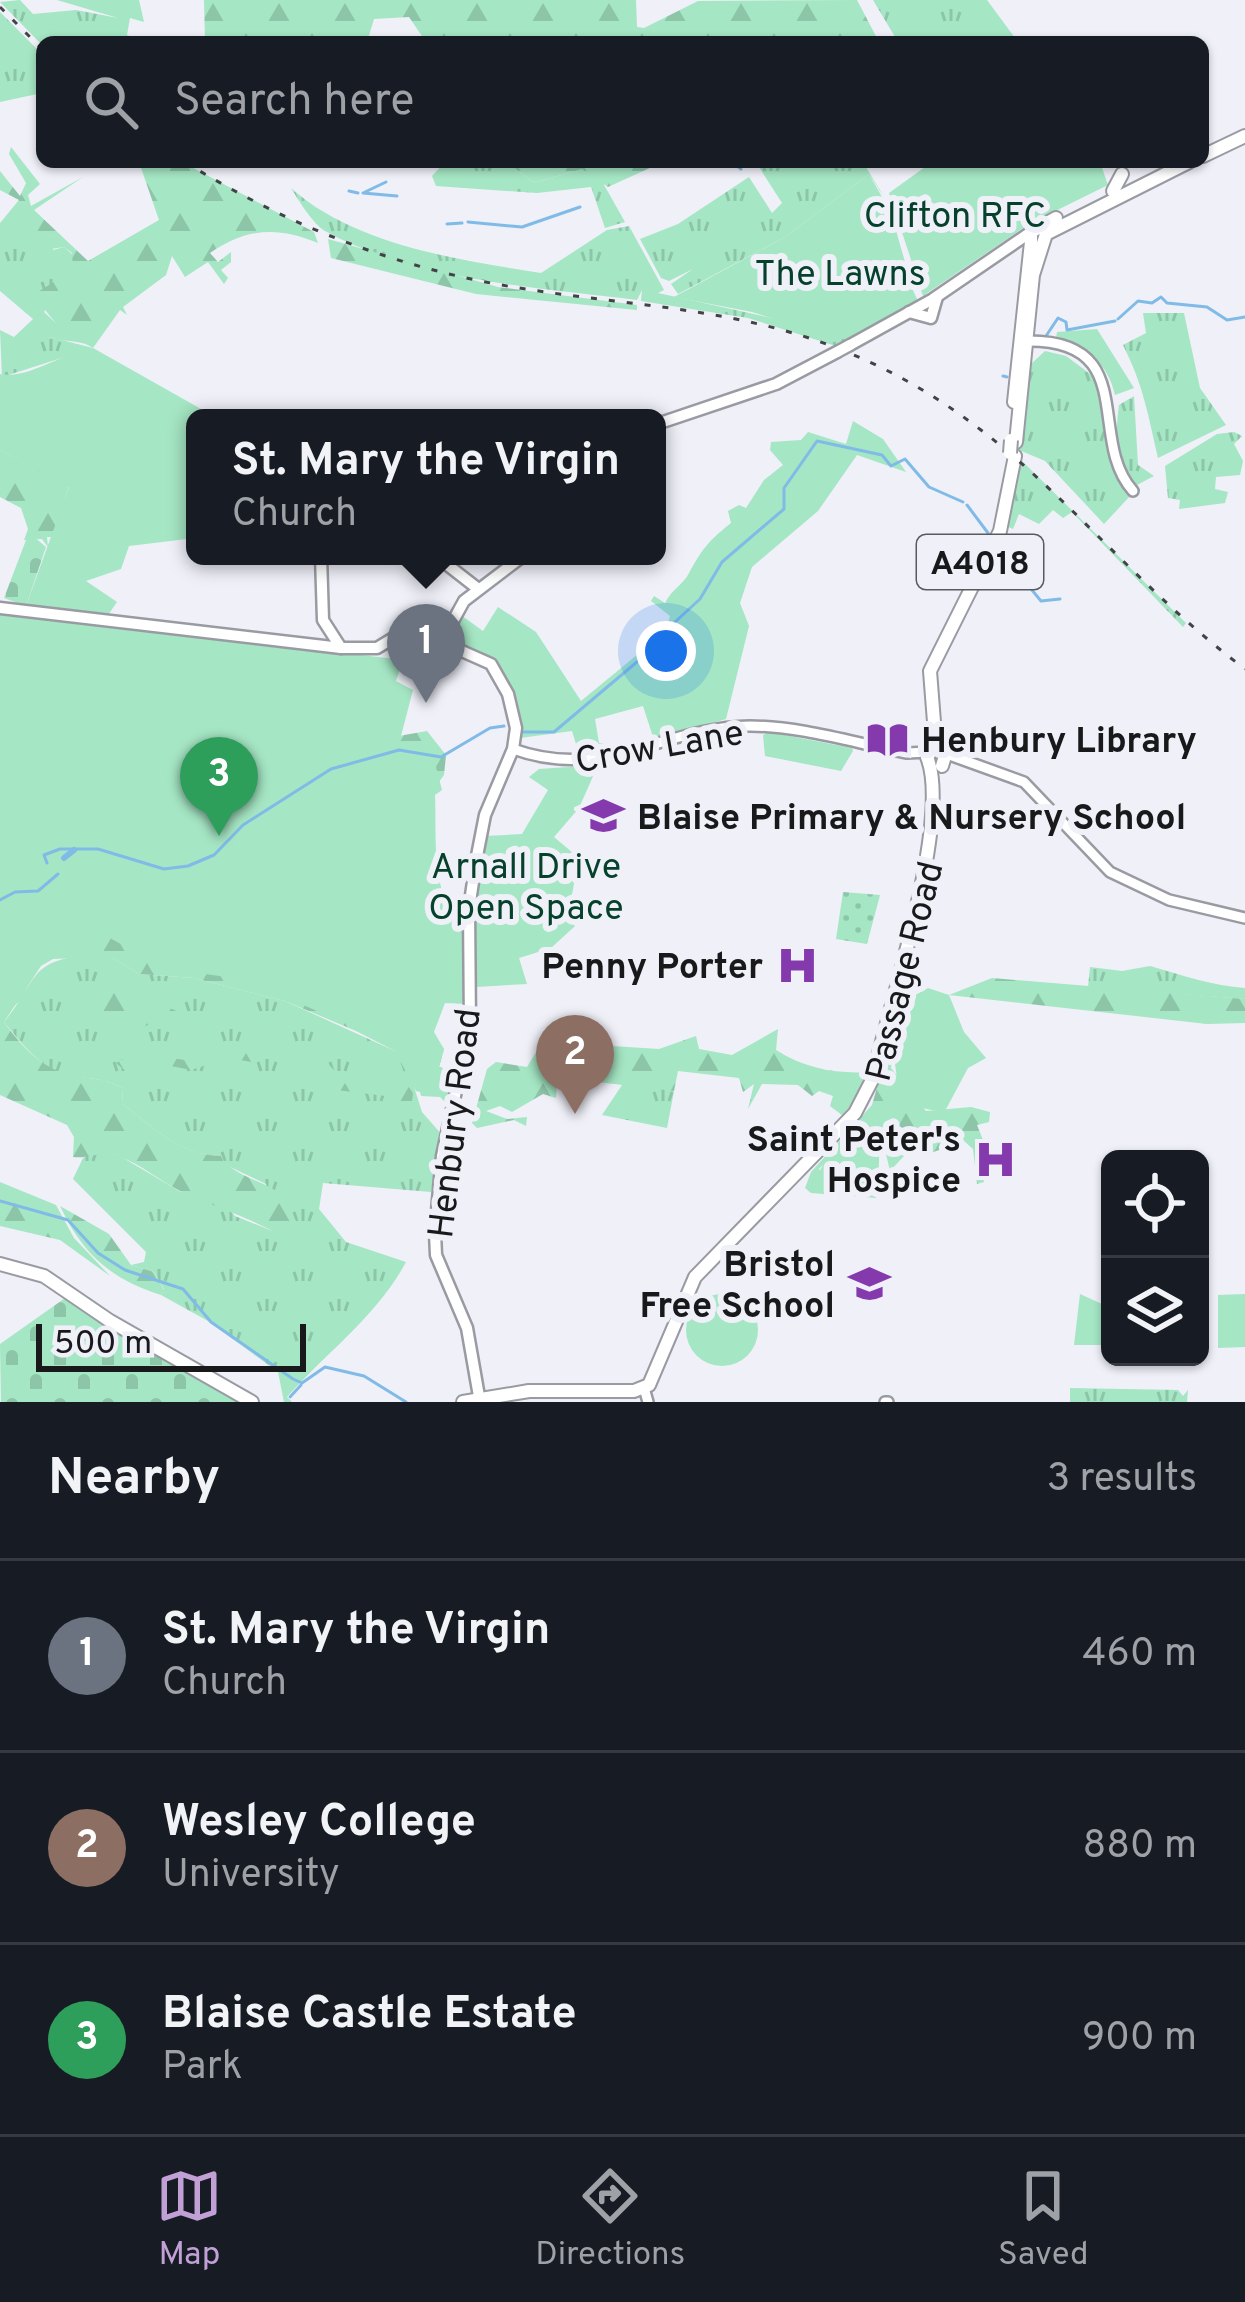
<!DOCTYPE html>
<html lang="en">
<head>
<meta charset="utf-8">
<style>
  body { margin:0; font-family:Overpass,sans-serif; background:#242831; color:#f1f3f6 }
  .controls { position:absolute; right:36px; bottom:36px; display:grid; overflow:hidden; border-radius:18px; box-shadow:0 3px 9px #0004 }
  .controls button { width:108px; height:108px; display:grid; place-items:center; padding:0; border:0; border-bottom:3px solid #363941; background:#171b24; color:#f1f3f6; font:60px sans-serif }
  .scale { position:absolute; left:36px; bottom:30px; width:270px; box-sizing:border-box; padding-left:12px; border:6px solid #19191c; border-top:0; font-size:33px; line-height:42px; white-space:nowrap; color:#19191c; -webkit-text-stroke:9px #eff0f8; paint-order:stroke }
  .you { position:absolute; left:666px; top:651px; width:42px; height:42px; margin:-30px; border:9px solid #fff; border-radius:50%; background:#1a73e8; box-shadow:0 0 0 18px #1a73e833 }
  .badge { display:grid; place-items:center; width:78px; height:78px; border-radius:50%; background:#c0a0d5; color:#fff; font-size:39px; font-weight:700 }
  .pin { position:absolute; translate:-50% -99px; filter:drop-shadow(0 3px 6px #0008) }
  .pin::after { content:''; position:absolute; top:63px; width:42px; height:36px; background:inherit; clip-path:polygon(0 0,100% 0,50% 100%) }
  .popup { position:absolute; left:186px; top:409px; width:480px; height:156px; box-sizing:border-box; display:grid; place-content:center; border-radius:18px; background:#171b24; filter:drop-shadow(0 3px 9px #0005); font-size:39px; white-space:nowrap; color:#9ea1a6 }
  .popup b { font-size:45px; color:#f1f3f6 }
  .popup::after { content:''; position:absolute; left:50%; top:100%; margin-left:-24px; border:24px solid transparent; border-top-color:#171b24 }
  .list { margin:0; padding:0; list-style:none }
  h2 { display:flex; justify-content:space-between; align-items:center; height:156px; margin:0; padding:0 48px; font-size:51px }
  h2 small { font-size:39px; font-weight:400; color:#9ea1a6 }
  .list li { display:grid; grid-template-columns:78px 1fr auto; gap:36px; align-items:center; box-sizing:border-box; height:192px; padding:0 48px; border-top:3px solid #363941 }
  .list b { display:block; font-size:45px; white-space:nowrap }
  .list p { margin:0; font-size:39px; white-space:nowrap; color:#9ea1a6 }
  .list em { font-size:39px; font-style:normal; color:#9ea1a6 }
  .icon { flex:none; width:66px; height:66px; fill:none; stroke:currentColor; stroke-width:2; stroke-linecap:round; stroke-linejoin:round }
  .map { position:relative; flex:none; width:1245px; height:1402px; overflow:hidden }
  .search { position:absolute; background:#171b24; box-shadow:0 3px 9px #0004; left:36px; right:36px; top:36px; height:132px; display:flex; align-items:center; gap:30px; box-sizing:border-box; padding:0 42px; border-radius:18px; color:#9ea1a6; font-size:45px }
  .sheet { height:732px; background:#171b24 }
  nav { display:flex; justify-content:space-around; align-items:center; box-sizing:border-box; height:168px; border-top:3px solid #363941; background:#171b24; font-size:33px; color:#9ea1a6 }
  nav a { display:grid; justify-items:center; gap:6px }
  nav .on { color:#c0a0d5 }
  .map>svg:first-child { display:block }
  .grass { fill:url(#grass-tufts) }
  .forest { fill:url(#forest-firs) }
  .cemetery { fill:url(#cemetery-stones) }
  .park { fill:#a5e6c4 }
  .garden { fill:url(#garden-dots) }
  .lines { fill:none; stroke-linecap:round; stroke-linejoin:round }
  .stream { stroke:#80bbe8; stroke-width:3 }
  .canal { stroke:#80bbe8; stroke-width:6 }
  .tertiary-casing { stroke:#9a9ba2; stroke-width:14 }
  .secondary-casing { stroke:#9a9ba2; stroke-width:15 }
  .primary-casing { stroke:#9a9ba2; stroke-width:16 }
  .tertiary { stroke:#fff; stroke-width:9 }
  .secondary { stroke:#fff; stroke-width:10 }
  .primary { stroke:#fff; stroke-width:12 }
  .rail { stroke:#434347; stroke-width:3; stroke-dasharray:6 12; stroke-linecap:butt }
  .secondary-bridge-casing { stroke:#9a9ba2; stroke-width:15; stroke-linecap:butt }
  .primary-bridge-casing { stroke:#9a9ba2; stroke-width:16; stroke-linecap:butt }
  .secondary-bridge { stroke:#fff; stroke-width:10 }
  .primary-bridge { stroke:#fff; stroke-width:12 }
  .labels { text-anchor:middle; stroke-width:12; stroke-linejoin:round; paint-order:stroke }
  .shield { fill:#eff0f8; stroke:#595a5e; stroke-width:3 }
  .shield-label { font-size:33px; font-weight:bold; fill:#19191c }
  .park-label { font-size:36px; fill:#06422b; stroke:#eff0f8 }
  .poi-label { font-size:36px; font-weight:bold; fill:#19191c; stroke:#eff0f8; text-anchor:end }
  .street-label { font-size:36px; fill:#19191c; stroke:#eff0f8 }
</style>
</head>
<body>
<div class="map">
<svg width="1245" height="1402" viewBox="0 0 1245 1402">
  <defs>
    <pattern id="grass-tufts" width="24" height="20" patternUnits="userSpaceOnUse" patternTransform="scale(3)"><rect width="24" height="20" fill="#a5e6c4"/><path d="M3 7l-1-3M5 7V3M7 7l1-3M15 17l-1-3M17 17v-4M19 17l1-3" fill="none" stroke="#8dc5a8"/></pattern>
    <pattern id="forest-firs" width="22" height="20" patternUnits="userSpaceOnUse" patternTransform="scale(3)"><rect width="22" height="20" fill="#a5e6c4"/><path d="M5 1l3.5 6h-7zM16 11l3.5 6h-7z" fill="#8dc5a8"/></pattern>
    <pattern id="cemetery-stones" width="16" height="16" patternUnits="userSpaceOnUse" patternTransform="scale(3)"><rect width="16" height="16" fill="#a5e6c4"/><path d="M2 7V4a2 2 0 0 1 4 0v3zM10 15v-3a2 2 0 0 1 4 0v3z" fill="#8dc5a8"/></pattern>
    <pattern id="garden-dots" width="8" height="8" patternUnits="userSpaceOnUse" patternTransform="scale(3)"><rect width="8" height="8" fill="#a5e6c4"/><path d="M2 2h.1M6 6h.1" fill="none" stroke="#8dc5a8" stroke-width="1.8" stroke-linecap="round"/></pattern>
  </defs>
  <rect width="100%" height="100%" fill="#eff0f8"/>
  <g class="grass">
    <path d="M20,0l13,14 43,-4 42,8 -61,-18h82l5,22 -14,-4 -3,17 13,6 14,-4 44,5 -156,3 -42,-43z"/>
    <path d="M873,0h114l31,42h-120z"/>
    <path d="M0,12l42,42v39l-42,9z"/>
    <path d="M445,162h62l27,21 48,-14 17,7 26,46 -20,6 -14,-41 -54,6 -101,-7 -4,-10z"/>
    <path d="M766,162h97l21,35 -15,-23 -84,63 -107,57 -7,-10 22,-15 -24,12 -8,-3 -21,-39 38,-15 71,-47 23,36 10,-10 -23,-36z"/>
    <path d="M291,188c63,57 168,72 250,85l66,-43 22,-4 35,64 -6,3 127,28 130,-24 -3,-9 6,13 -79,46 -91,-29 -107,-17 1,-11 -5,10c-101,-13 -220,-19 -312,-69 -12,-7 -26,-30 -34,-43z"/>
    <path d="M21,201l10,9 4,19 17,8 1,13 11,-3 9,8 1,15 -30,42 15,14 -9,11 43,11 -91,29 -2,-47 14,7 19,-18 -33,-28v-68z"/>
    <path d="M1143,313h41l16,75 26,37 -68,33c-10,-43 -14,-71 -35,-113l23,-12z"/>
    <path d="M1097,329l37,59 -19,7c-7,-32 -28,-47 -59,-57l1,-6z"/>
    <path d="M1045,351l21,5 31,23 14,87 20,29 -27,29 -59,-63 -26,-11 12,-86z"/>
    <path d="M1134,396l4,69 16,11 -17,9c-22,-22 -22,-51 -18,-80z"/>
    <path d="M1234,432l8,4 -8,8 9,17 -3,14 -24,2 -1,12 13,3 -3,11 -46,6 1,-9 -12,-2 -3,-32 52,-32z"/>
    <path d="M1018,457l168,166 -3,4 -111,-115 -9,6 -10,-8 -14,14 -20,-10 -6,15 -7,-3z"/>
    <path d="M88,955l23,2 28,17 55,4 91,23 110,50 13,17 14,44 21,24 -12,56 -108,-9 -4,26 27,33 60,20c-29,54 -79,90 -119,135l5,5h-8l-6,-30 -70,-51 -47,-26 3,-6 -10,-17 -23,-7 13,-3 2,-10 -73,-73 10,-21 12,-7 25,5 59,35 46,14 10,11 40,16 -9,-48 -40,-19 -6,-9c-39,-1 -67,-28 -97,-52l-1,-16c-21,-12 -36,-8 -57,-14 -27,-9 -44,-31 -61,-52 35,-42 23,-61 84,-67z"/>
    <path d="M1150,966c32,9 63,20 95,22v11l-157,-12 2,-20 32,4z"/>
    <path d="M624,1082l50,9 -7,37 -65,-13z"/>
    <path d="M1070,1388l108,2 5,6 5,-6 -1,12h-117z"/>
  </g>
  <g class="forest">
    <path d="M204,0h432l1,27 7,1 54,-27 159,-1 22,42h-453l-17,-25 -35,2 -7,23h-162z"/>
    <path d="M11,147l29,37 -12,11 3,11 52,-29 -49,33 54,51 71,-41 -20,-58h43l132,70 4,11c-41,-17 -71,-15 -108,10l8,9 13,-10v10l-10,8 7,8 -4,6 -16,-22 -23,15 -13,-21 -6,19 -43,32 4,8 -7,-5 -27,38c-12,-9 -28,-5 -43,-11l8,-11 -25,-31 40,-25 -1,-17 -8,-6 -13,2 1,-12 -16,-6 -14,-29 -22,21 19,-23 -19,-10v-19l20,25 6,-13 -17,-29z"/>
    <path d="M507,162h156l-55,25 -26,-18 -48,14z"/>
    <path d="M328,239l170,48 139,18v5l-161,-16 -145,-36z"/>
    <path d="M0,450l69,36 -16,51h-6l1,10 -6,-8 -18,1 4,-11 -7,-21 -21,-11z"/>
    <path d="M427,731l19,24 -2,20 -9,12 -30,212 39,50 -5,18 18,5 -16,25 -25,-6 -21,-40 -39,-20 -71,-30 -91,-23 -55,-4 -28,-17 -58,2 -12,7 -37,56c15,21 35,44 61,51 21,7 36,3 57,15l1,16c30,24 58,51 98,52 12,22 47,24 63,42 6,6 8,18 14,26l-5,11 -8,3c-33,-20 -68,-30 -101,-45 -23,-11 -43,-29 -66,-37 -18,-6 -28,3 -45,1l1,-20 -7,-12 -67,-30v-361l393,3z"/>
    <path d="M992,978l253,21v24l-38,1 -258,-29z"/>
    <path d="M99,982c12,0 96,35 101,42 -7,0 -14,-3 -20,-4 -32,-4 -48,24 -79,5v-16l-10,-11 1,-13z"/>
    <path d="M901,1003l-10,65 35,43 45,-4 19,5 -1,10 -12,3 6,15 -4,6 5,36 -7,2 -4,-35 -9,-8 -36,13 -11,-12 -27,29 -10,-42 -39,15 -22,25 14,20 19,-4 25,13 -66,-5 -6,-5 6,-16 61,-67z"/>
    <path d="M585,1027l11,18 63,4 37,-13 3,13 33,6 46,-26 -2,21c30,19 60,24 95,22l-25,46 -16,-12 3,-10 -14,-5 -7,5 -14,-11 -36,-1 -14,25 6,-25 -11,8 -4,-14 -61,-7 -4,20 -111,-13 -6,6 -1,14 -13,-4 -31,18 -12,-6 -14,5 21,8 20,-2 -1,9 -12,-6 -37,8 -5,-5 15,-54 9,-7 31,5 20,-33 28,7z"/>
    <path d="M189,1045l67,10 1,8 -23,-4 -4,16 -7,2 -13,-13 -19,6 -45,-9 -7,3 -3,16 -20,-17 18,-10 51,7z"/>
    <path d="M328,1064l13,13 64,5 8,11 -2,16 -17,-12 -66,-8 -5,-11z"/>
    <path d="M0,1182l56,23 18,33 36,38 -50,-36 -60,-14z"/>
    <path d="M60,1206l49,28 22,31 23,7 10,18 -3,5c-50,-16 -78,-40 -101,-89z"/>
  </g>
  <g class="cemetery">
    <path d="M33,536l13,11 -20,59 -22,-8 22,-58z"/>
    <path d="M68,1296l173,106h-240l-1,-58z"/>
  </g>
  <g class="park">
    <path d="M932,162h168l8,23 -79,39 -106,72 -34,-103z"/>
    <path d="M869,174l22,39 24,84 -29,22 -46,21 -88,-28 -78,-15 111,-60z"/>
    <path d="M93,348l124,70h-22v120l-66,8 -8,23 -35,12 31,21 -9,13 -82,-9 43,-119 -69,-37v-76c28,6 63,-22 93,-26z"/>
    <path d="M853,421l30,18 23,33 -49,-17 -39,56 -66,56 -12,36 9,23 -23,93 -72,21 -11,-34 -48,13 4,24 11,1 2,9 -31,7 -9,-29 -52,7 -2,-19 -33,-63 -40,-15 13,-28 25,18 15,-24 38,25 45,69 85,-70 4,-15 -19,-15 3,-5 11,7c7,-14 18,-18 24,-30 13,-23 17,-30 42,-50l-3,-12 11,-6 7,3 18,-28 19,-15 -13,-15 1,-8 30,-2 7,-8 38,12z"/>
    <path d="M0,611l403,49 -7,21 17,9 -18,69 37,-7 10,38 -7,5c2,40 -6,108 32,132l-2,77 -20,-1 -11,29 10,17 -5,18 17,5 -7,34 -9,-9 -19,-1 -5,-21 -18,-27 -32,-21 -38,-11 -81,-36 -83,-12 -65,-36 -58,28 -20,40 -21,18z"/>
    <path d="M769,732l83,16 1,3 -12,20 -76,-15 -2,-21z"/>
    <path d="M598,765l-19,43 -25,29 25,21 -11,57 7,11 -24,22 -32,10 8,26 -51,3 -2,-62 11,-89 37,-2 26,-44 -19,-13 10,-8z"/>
    <path d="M928,988l21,7 15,37 22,26 -18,10 -23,43c-63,1 -52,-65 -44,-108z"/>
    <path d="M871,1123l9,6 -2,65h-13l-13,-9h-34c-3,-24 31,-51 53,-62z"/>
    <path d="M1110,1290v55h-36l6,-51 22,10z"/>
    <path d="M1245,1294v53l-27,1v-53z"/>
    <circle cx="722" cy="1330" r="36"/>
  </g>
  <path class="garden" d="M843,892l37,3 -13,49 -31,-5z"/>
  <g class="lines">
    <g class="stream">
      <path d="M736,165l5,4"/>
      <path d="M349,191l9,2"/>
      <path d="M365,192l21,-10"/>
      <path d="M363,193l34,3"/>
      <path d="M468,222l54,5 58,-20"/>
      <path d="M447,224l15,-1"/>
      <path d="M1118,319l20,-18 14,2 9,-6 6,6 40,4 20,13 18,-3"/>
      <path d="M1046,336l12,-18 8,4 1,8 48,-9"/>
      <path d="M1003,376l4,1"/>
      <path d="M967,505l21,28"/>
      <path d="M998,549l43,52 19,-2"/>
      <path d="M521,732h33l116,-98 5,-12 25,-23 22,-37 62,-53v-21l33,-47 65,14 9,11 14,-7 24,28 34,15"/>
      <path d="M47,863l-3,-8 16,-6h38l66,20 24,-3 26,-11 29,-30 88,-56 68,-19 42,7 49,-29 14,-2"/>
      <path d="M0,900l15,-8 23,-1 20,-17"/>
      <path d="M0,1201l68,19 30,33 27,17 58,19 28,33 82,57 9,4 23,-16 39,9 42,26"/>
      <path d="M290,1397l11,-12"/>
    </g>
    <path class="canal" d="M64,858l10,-8"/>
    <defs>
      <g id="tertiary">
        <path d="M1026,341c115,-2 60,98 107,150"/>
        <path d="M513,749c91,33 149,-22 237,-23 52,0 108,18 157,27l22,-1"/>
        <path d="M944,753l80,29 86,90 59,28 76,18"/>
        <path d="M644,1388l4,14"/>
        <path d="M885,1402h3"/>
      </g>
      <g id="secondary">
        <path d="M909,312l22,6 6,-21"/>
        <path d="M850,345l83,-46 98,-67"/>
        <path d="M657,424l119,-40 61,-32"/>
        <path d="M321,556l2,64 18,28"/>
        <path d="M436,556l41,32"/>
        <path d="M0,608l341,40h36l33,-20 81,36 17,30 8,34 -3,21 -28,66 -9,46 -7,48 1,117 -28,130 -7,77 1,22 31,73 13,74"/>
        <path d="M442,641l22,-40 59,-45"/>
      </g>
      <g id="primary">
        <path d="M1203,156l42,-20"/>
        <path d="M1113,191l9,-17"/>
        <path d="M1031,242v-10l25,-14"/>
        <path d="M1014,402l17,-160"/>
        <path d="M1016,442l17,-167 13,-41 143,-72"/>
        <path d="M942,766l3,-10 -11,-34 -4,-51 70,-140 15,-75"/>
        <path d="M0,1264l44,12 66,45 142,81"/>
        <path d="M463,1402l66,-11h105l15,-6 46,-108 160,-164 17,-33c17,-72 80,-262 55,-323l5,-7"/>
      </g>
    </defs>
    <use href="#tertiary" class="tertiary-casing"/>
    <use href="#secondary" class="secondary-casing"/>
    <use href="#primary" class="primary-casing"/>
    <use href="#tertiary" class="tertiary"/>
    <use href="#secondary" class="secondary"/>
    <use href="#primary" class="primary"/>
    <g class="rail">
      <path d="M0,7l42,42"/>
      <path d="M185,162c97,60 198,101 311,122 113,21 230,21 338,63 186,71 262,210 411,322"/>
    </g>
    <defs>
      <path id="secondary-bridge" d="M837,352l13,-7"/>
      <path id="primary-bridge" d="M1010,453l1,-13"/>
    </defs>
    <use href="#secondary-bridge" class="secondary-bridge-casing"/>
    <use href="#primary-bridge" class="primary-bridge-casing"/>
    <use href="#secondary-bridge" class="secondary-bridge"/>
    <use href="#primary-bridge" class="primary-bridge"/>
  </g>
  <defs>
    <symbol id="library-bare" viewBox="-9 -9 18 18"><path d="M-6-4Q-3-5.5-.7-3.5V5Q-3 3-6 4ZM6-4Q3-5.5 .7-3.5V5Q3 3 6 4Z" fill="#843aad" stroke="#eff0f8" stroke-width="2.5" paint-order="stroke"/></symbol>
    <symbol id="school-bare" viewBox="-9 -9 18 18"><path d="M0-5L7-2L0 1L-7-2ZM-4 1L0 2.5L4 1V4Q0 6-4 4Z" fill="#843aad" stroke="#eff0f8" stroke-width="2.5" paint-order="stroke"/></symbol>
    <symbol id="hospital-bare" viewBox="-9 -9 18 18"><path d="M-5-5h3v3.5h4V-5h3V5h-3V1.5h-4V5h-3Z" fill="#843aad" stroke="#eff0f8" stroke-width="2.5" paint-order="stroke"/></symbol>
  </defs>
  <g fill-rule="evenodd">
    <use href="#library-bare" x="858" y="710" width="59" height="59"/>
    <use href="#school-bare" x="574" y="786" width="59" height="59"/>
    <use href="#hospital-bare" x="768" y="936" width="59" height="59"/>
    <use href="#hospital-bare" x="966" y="1130" width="59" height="59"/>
    <use href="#school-bare" x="840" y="1254" width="59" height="59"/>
  </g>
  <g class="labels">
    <rect class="shield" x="917" y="535" width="126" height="54" rx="9"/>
    <g class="shield-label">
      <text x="980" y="574">A4018</text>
    </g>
    <g class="park-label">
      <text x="955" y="227">Clifton RFC</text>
      <text x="840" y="285">The Lawns</text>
      <text x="526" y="878">Arnall Drive<tspan x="526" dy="41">Open Space</tspan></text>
    </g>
    <g class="poi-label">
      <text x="921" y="752" text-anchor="start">Henbury Library</text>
      <text x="637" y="829" text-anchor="start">Blaise Primary &amp; Nursery School</text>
      <text x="763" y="978">Penny Porter</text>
      <text x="961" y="1151">Saint Peter's<tspan x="961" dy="41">Hospice</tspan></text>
      <text x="835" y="1276">Bristol<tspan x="835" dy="41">Free School</tspan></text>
    </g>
    <g class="street-label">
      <text transform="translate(659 745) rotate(-10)" y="13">Crow Lane</text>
      <text transform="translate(903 971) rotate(-76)" y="13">Passage Road</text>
      <text transform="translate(453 1123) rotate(-83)" y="13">Henbury Road</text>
    </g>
  </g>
</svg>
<div class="controls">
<button><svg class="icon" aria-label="locate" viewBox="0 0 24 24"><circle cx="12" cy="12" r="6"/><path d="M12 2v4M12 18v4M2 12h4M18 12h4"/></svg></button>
<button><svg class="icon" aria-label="layers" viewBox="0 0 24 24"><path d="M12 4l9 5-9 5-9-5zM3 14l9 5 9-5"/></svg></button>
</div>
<div class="scale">500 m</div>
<div class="you"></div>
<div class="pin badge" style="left:426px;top:703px;background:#6b7280">1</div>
<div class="popup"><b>St. Mary the Virgin</b>Church</div>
<div class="pin badge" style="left:575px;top:1114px;background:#8d6e63">2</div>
<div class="pin badge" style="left:219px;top:836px;background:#2e9e5b">3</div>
<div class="search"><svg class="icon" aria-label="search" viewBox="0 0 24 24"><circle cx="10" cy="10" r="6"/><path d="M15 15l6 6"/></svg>Search here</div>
</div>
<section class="sheet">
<h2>Nearby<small>3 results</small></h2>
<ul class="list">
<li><span class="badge" style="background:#6b7280">1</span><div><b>St. Mary the Virgin</b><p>Church</p></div><em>460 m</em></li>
<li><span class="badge" style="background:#8d6e63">2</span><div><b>Wesley College</b><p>University</p></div><em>880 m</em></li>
<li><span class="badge" style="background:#2e9e5b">3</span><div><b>Blaise Castle Estate</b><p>Park</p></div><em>900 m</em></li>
</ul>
</section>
<nav>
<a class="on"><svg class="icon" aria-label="map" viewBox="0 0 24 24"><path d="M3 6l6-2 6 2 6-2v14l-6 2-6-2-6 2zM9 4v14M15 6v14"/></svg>Map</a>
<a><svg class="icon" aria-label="directions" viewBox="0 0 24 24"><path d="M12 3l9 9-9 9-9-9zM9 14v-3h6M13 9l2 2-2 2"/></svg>Directions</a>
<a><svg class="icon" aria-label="saved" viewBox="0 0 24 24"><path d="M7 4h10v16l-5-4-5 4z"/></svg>Saved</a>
</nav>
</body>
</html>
